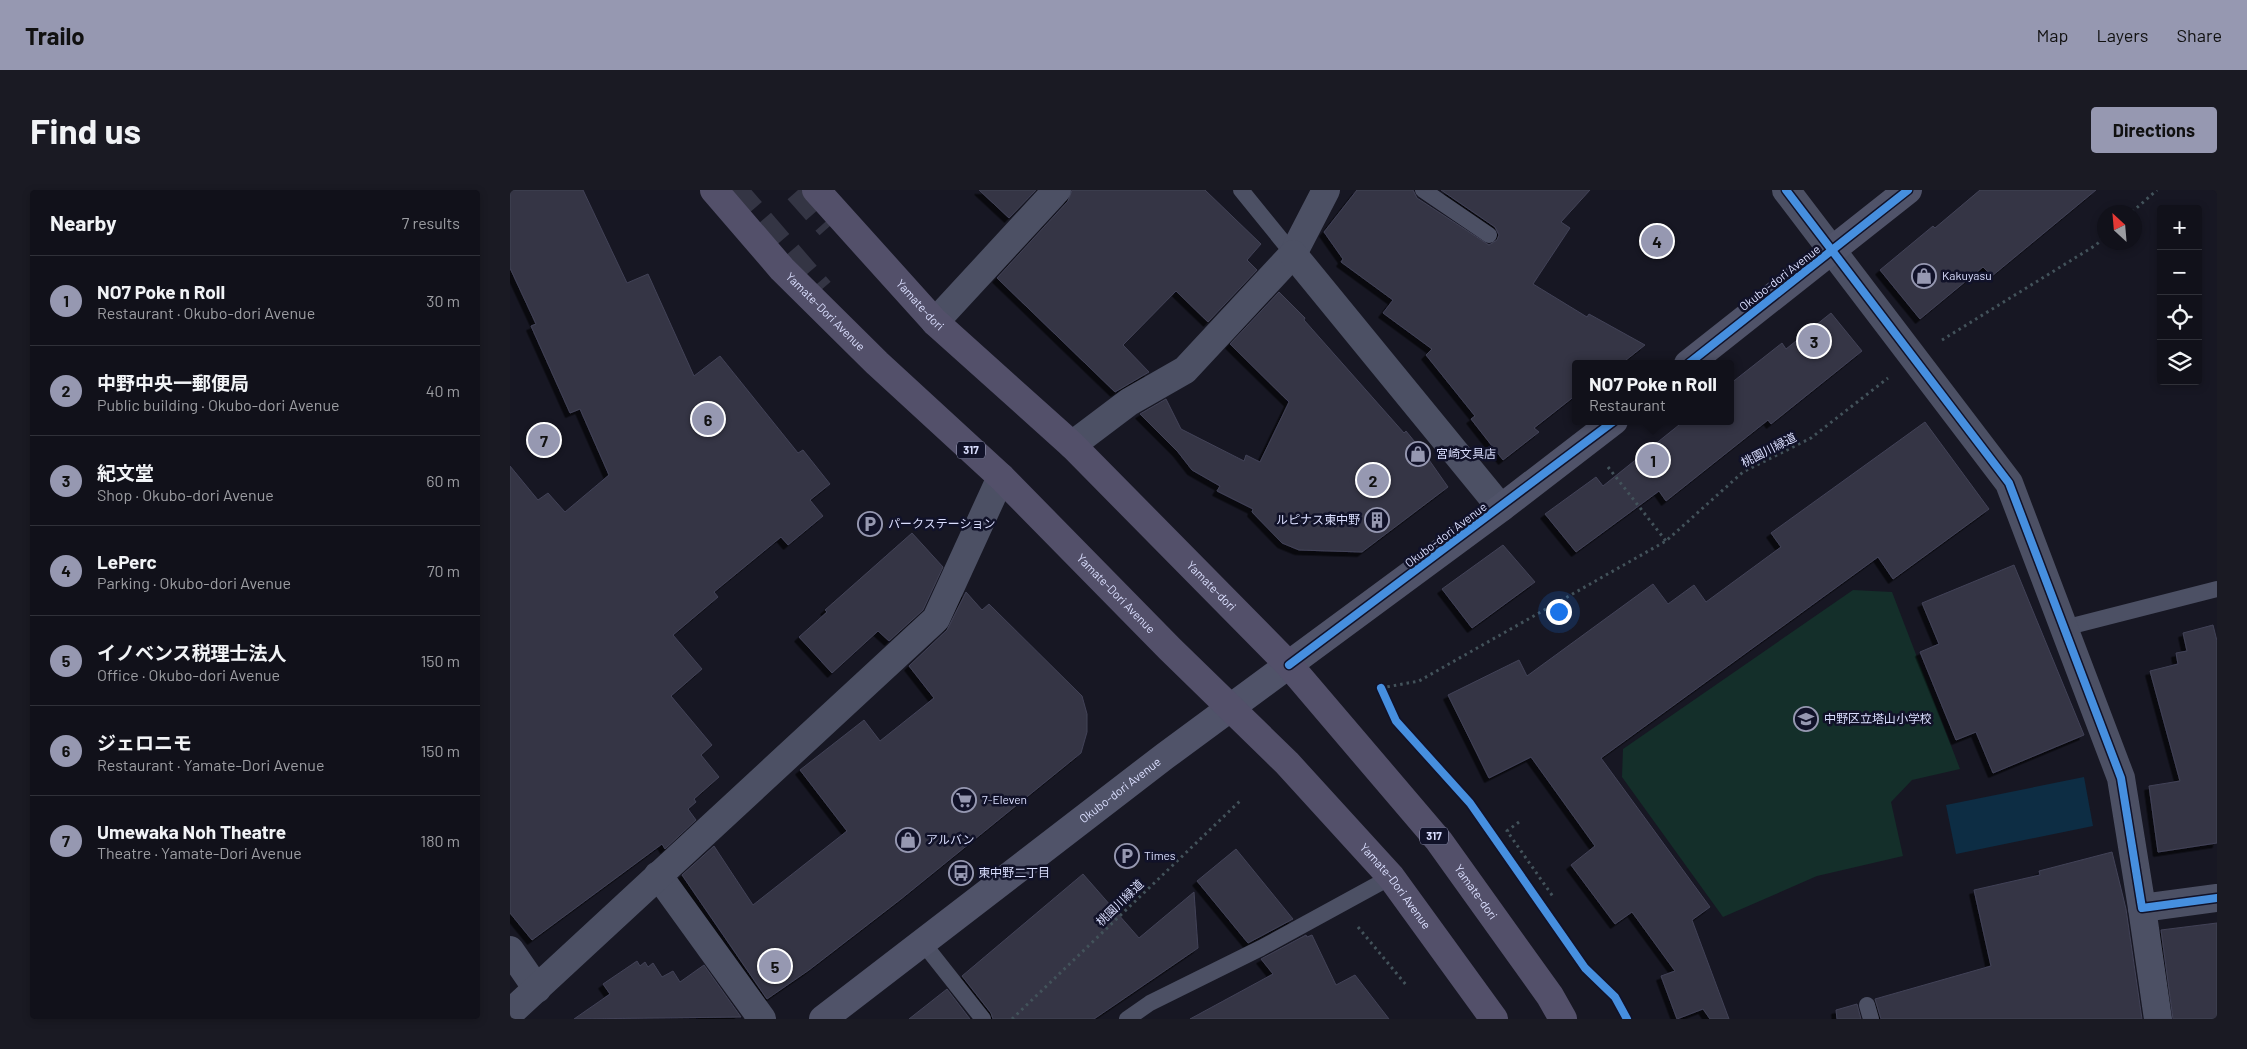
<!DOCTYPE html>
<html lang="en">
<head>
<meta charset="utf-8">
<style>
  body { margin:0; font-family:Barlow,"Noto Sans JP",sans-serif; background:#1a1a23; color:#f1f3f6 }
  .controls { position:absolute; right:15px; top:15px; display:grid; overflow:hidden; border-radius:5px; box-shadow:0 2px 8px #0003 }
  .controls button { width:45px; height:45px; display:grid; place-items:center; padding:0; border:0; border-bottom:1px solid #303139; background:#11111a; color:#f1f3f6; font:25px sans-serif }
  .compass { position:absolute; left:1587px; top:15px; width:45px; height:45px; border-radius:50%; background:#11111a; box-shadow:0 2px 8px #0003; rotate:334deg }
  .you { position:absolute; left:1048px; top:421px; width:18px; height:18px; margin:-12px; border:4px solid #fff; border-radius:50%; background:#1a73e8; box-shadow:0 0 0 8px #1a73e833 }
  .badge { display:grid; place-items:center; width:32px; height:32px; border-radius:50%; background:#9698b1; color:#111; font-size:16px; font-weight:700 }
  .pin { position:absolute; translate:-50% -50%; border:2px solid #fff; box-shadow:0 1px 5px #0006 }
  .popup { position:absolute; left:1062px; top:170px; width:162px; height:65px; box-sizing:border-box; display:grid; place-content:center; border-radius:5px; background:#11111a; filter:drop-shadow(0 1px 4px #0005); font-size:16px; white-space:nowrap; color:#9c9da2 }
  .popup b { font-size:19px; color:#f1f3f6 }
  .popup::after { content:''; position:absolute; left:50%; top:100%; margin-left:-10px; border:10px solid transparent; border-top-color:#11111a }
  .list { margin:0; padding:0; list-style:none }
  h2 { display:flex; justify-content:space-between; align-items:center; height:65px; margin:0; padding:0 20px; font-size:21px }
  h2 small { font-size:16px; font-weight:400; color:#9c9da2 }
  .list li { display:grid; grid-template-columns:32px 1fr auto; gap:15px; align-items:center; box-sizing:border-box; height:90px; padding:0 20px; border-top:1px solid #303139 }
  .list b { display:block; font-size:19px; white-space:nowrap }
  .list p { margin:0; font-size:16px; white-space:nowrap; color:#9c9da2 }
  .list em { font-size:16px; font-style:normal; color:#9c9da2 }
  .icon { flex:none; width:28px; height:28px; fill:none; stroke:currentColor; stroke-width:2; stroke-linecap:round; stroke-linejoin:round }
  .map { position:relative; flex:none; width:1707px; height:829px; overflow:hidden; border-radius:5px }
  header { display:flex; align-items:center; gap:30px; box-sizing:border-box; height:70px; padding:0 25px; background:#9698b1; color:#111 }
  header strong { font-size:24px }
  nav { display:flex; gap:28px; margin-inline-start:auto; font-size:18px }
  .intro { display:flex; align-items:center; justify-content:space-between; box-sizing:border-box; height:120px; padding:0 30px }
  h1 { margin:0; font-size:35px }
  .button { padding:12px 22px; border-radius:5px; background:#9698b1; color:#111; font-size:18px; font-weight:700 }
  main { display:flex; gap:30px; padding:0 30px }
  aside { flex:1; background:#11111a; border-radius:5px; box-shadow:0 2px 8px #0003 }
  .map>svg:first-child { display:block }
  .green { fill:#142f2a }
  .water { fill:#0d2d44 }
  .building { fill:#353645; stroke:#424257; filter:url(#shadow) }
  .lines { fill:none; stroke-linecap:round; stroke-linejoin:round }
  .motorway-tunnel { stroke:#343544; stroke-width:28; stroke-dasharray:28 14; stroke-linecap:butt }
  .path { stroke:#43535b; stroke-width:3; stroke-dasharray:2.5 4; stroke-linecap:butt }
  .service { stroke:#4c5064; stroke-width:16 }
  .minor { stroke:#4c5064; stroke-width:28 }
  .tertiary { stroke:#4c5064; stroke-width:28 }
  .secondary { stroke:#505369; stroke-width:28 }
  .primary { stroke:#53506a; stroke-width:28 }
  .cycleway-casing { stroke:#111229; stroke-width:11 }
  .cycleway { stroke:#468fdf; stroke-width:8 }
  .labels { text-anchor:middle; stroke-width:5; stroke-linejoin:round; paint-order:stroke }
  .shield { fill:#111229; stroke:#9ea1be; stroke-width:1 }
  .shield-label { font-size:11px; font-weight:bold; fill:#dadefe }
  .poi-label { font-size:12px; fill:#dadefe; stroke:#111229; text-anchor:start }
  .street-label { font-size:12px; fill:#dadefe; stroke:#111229 }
</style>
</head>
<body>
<header>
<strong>Trailo</strong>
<nav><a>Map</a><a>Layers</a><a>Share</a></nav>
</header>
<div class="intro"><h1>Find us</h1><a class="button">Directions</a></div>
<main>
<aside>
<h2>Nearby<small>7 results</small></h2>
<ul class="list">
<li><span class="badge">1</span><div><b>NO7 Poke n Roll</b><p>Restaurant · Okubo-dori Avenue</p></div><em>30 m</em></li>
<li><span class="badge">2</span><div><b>中野中央一郵便局</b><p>Public building · Okubo-dori Avenue</p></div><em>40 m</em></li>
<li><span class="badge">3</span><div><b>紀文堂</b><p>Shop · Okubo-dori Avenue</p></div><em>60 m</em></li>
<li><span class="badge">4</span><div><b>LePerc</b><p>Parking · Okubo-dori Avenue</p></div><em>70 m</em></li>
<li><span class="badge">5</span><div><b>イノベンス税理士法人</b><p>Office · Okubo-dori Avenue</p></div><em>150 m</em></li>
<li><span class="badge">6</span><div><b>ジェロニモ</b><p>Restaurant · Yamate-Dori Avenue</p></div><em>150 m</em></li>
<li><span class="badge">7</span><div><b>Umewaka Noh Theatre</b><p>Theatre · Yamate-Dori Avenue</p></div><em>180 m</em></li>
</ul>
</aside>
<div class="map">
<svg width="1707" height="829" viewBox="0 0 1707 829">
  <defs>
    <filter id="shadow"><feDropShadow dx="-4.5" dy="4.5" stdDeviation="0" flood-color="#0009"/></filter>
  </defs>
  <rect width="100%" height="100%" fill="#171723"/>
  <path class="green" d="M1343,400l39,2 68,177 -48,11 -21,22 12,54 -86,20 -94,41 -101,-140 1,-28z"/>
  <path class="water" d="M1574,587l9,49 -137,28 -10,-49z"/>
  <g class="building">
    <path d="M0,0h73l44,93 21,-9 46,102 26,-20 78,97 5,-3 27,34 -20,16 13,16 -35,29 -7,-8 -67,55 4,5 -45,38 29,34 -31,27 41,49 -11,10 18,22 -25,22 2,3 -8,7 8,11 -31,29 -3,-5 -130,96 -22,-27v-447l28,34 10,-7 17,19 44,-37 -29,-66 -10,4 -39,-87 5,-2 -26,-56z"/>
    <path d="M469,0h57l-27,28z"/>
    <path d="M562,0h133l56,54 -14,16 10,10 -49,52 -32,-31 -53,54 26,27 -34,20 -118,-114 71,-77z"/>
    <path d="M847,0h56l4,8 72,47 8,-5 2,-5 -4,-8 -54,-37h149l-29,32 9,6 -37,56 54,33 2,-3 56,31 -24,19h-45v31l-42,33 5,4 -36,28 -32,-41 4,-3 -49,-61 6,-6 -49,-36 10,-13 -52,-38 2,-3 -19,-27z"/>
    <path d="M1470,0h116l-104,86 -9,-9 -63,52 -40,-49 53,-44 2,2z"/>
    <path d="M769,102l26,26 -1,2 100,113 2,-2 21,26 21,30 -86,65 -63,-2 -17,-7 -30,-31 1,-3 -36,-18 3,-5 -28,-16 -14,-18 -38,-38 26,-15 15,30 63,32 2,-6 14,7 29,-60 -59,-58z"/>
    <path d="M1321,123l31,38 -91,73 -3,-4 -102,81 -7,-10 -83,61 -31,-38 51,-37 7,9 81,-65h46v-37l52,-41 4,6z"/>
    <path d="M1415,232l64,87 -96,70 -15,-22 -277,201 109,149 -18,13 37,99h-19l-7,-10 -26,10 -16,-43 14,-5 -43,-59 -17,12 -44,-59 24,-19 -64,-89 -42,21 -41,-83 71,-35 8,16 126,-92 15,20 26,-19 12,17 75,-55 -10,-14z"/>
    <path d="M402,343l31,34 -20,43 -34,31 -11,-10 -46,42 -33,-36 28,-25 -2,-2z"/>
    <path d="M993,355l32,37 -63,46 -30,-39z"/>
    <path d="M1504,375l70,170 -91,38 -17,-41 -20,8 -36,-88 19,-8 -17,-41z"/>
    <path d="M456,402l16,18 7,-6 93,92 5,18v18l-6,21 -180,146 -92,71 -42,29 -85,-124 32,-29 39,59 94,-74 -47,-61 64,-50 16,21 54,-43 -25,-32 38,-36z"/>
    <path d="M1703,435l4,16v202l-59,9 -9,-66 31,-5 -30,-110 28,-7 -2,-11 11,-2 -4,-18z"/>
    <path d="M726,659l57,70 -45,24 -51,-62z"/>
    <path d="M1602,662l14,57 16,110h-261l-6,-20 116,-33 -17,-76 66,-15 -1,-4z"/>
    <path d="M573,684l56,64 55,-46 4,56 -104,71h-101l-2,-6 -29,-37z"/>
    <path d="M1707,733v96h-44l-12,-89z"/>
    <path d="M796,745l1,2 5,-2 24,50 19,-10 34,44h-199l83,-45 -12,-15z"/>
    <path d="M127,771l3,5 5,-4 3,5 5,-4 9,14 11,-6 7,11 24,-17 37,52 -167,2 36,-25 -7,-10z"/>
    <path d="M437,799l23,30h-61z"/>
    <path d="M1347,814l4,15h-24l-1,-9z"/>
  </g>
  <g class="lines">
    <g class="motorway-tunnel">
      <path d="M223,0l87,101"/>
      <path d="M288,0l32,36"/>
    </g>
    <g class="path">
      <path d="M1622,22l25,-22"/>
      <path d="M1432,150l154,-95 8,-8"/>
      <path d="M1098,277l58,74"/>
      <path d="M871,498l38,-7 247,-140 77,-69 68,-34 77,-60"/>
      <path d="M1009,632l-12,9 47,67"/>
      <path d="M848,737l49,59"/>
      <path d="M502,829l229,-219"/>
    </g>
    <g class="service">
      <path d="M731,0l52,64"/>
      <path d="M913,0l66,45"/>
      <path d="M1554,438l153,-39"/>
      <path d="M413,753l60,76"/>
      <path d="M1357,815l4,14"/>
      <path d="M617,829l23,-16 111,-55 130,-71"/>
    </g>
    <g class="minor">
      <path d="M1276,0l223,293 112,295 21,130 75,-10"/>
      <path d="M425,132l122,-132"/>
      <path d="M562,255l57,-43 56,-32 108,-116 33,-64"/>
      <path d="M148,685l104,144"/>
      <path d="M1632,718l16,111"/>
      <path d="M0,760l27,39"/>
      <path d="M0,823l426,-394 65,-142"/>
    </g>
    <path class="tertiary" d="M783,64l208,254"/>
    <g class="secondary">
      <path d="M1178,174l220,-174"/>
      <path id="s1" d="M313,829l342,-263 336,-248 113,-87"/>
    </g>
    <g class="primary">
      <path id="s2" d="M204,0l68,79 95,94 124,114 169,172 117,114 104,114 103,142"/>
      <path id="s3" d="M306,0l119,132 137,123 217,220 150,176 111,155 13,23"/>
    </g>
    <defs>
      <g id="cycleway">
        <path d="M1276,0l223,293 112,295 21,130 75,-10"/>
        <path d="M1178,174l220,-174"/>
        <path d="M779,475l325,-244"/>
        <path d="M871,498l15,33 74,82 115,165 30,29 12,22"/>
      </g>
    </defs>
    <use href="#cycleway" class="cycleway-casing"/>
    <use href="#cycleway" class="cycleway"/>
  </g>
  <defs>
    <symbol id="shop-ring" viewBox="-11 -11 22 22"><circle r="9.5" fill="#111229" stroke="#9698b1" stroke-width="1.5"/><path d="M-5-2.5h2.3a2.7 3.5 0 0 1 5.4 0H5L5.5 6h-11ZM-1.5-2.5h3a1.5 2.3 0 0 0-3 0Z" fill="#9698b1"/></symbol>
    <symbol id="building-ring" viewBox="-11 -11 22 22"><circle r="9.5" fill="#111229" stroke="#9698b1" stroke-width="1.5"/><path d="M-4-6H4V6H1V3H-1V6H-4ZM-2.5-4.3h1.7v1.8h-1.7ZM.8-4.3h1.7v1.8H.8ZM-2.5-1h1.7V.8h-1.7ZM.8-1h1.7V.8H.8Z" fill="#9698b1"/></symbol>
    <symbol id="parking-ring" viewBox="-11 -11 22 22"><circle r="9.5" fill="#111229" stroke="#9698b1" stroke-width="1.5"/><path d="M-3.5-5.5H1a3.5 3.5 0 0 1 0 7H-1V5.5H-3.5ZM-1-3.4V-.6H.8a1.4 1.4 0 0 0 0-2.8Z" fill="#9698b1"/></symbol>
    <symbol id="school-ring" viewBox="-11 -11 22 22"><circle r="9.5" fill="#111229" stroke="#9698b1" stroke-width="1.5"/><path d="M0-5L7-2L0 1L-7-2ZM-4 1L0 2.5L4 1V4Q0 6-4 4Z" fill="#9698b1"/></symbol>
    <symbol id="supermarket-ring" viewBox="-11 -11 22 22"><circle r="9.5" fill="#111229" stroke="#9698b1" stroke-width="1.5"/><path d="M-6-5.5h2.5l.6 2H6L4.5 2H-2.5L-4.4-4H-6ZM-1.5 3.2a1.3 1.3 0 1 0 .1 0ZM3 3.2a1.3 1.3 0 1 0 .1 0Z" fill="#9698b1"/></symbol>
    <symbol id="bus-ring" viewBox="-11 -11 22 22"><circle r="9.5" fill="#111229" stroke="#9698b1" stroke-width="1.5"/><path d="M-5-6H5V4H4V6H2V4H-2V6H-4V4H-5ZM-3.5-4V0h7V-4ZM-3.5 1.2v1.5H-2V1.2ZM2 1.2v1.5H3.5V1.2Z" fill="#9698b1"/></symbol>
  </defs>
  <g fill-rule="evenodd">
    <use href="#shop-ring" x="1400" y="72" width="28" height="28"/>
    <use href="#shop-ring" x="894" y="250" width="28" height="28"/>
    <use href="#building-ring" x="853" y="316" width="28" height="28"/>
    <use href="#parking-ring" x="346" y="320" width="28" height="28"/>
    <use href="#school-ring" x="1282" y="515" width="28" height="28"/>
    <use href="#supermarket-ring" x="440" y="596" width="28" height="28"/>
    <use href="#shop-ring" x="384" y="636" width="28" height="28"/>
    <use href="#parking-ring" x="603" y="652" width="28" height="28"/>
    <use href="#bus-ring" x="437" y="669" width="28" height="28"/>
  </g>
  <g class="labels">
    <g class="shield">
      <rect x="447" y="251.5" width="28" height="17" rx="4"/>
      <rect x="910" y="637.5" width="28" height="17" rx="4"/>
    </g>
    <g class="shield-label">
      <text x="461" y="264">317</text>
      <text x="924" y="650">317</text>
    </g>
    <g class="poi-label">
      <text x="1432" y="90">Kakuyasu</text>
      <text x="926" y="268">宮崎文具店</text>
      <text x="850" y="334" text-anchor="end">ルピナス東中野</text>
      <text x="378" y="338">パークステーション</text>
      <text x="1314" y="533">中野区立塔山小学校</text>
      <text x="472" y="614">7-Eleven</text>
      <text x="416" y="654">アルバン</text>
      <text x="634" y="670">Times</text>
      <text x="468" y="687">東中野二丁目</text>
    </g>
    <g class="street-label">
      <text transform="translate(1270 88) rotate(-38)" y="4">Okubo-dori Avenue</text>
      <text dy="4" stroke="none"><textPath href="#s3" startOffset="155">Yamate-dori</textPath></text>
      <text dy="4" stroke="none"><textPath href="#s2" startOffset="165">Yamate-Dori Avenue</textPath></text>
      <text transform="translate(1259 260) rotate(-27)" y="4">桃園川緑道</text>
      <text transform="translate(936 345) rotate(-37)" y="4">Okubo-dori Avenue</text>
      <text dy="4" stroke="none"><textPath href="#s3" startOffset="560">Yamate-dori</textPath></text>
      <text dy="4" stroke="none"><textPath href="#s2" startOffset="570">Yamate-Dori Avenue</textPath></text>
      <text dy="4" stroke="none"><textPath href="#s1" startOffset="375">Okubo-dori Avenue</textPath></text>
      <text dy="4" stroke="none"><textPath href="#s2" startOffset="975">Yamate-Dori Avenue</textPath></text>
      <text dy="4" stroke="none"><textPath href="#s3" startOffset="965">Yamate-dori</textPath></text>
      <text transform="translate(610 713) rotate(-44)" y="4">桃園川緑道</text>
    </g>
  </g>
</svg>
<div class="controls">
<button>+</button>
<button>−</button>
<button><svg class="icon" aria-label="locate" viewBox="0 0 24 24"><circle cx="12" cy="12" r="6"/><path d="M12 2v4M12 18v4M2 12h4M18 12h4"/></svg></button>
<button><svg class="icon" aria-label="layers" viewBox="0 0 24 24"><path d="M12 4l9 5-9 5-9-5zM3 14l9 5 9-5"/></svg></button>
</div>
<svg class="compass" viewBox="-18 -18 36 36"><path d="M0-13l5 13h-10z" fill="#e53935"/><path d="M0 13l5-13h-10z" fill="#9c9da2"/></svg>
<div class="you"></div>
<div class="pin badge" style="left:1143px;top:270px">1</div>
<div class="popup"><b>NO7 Poke n Roll</b>Restaurant</div>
<div class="pin badge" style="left:863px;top:290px">2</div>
<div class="pin badge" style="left:1304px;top:151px">3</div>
<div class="pin badge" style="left:1147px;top:51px">4</div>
<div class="pin badge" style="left:265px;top:776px">5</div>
<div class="pin badge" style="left:198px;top:229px">6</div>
<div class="pin badge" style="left:34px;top:250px">7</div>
</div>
</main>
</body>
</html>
